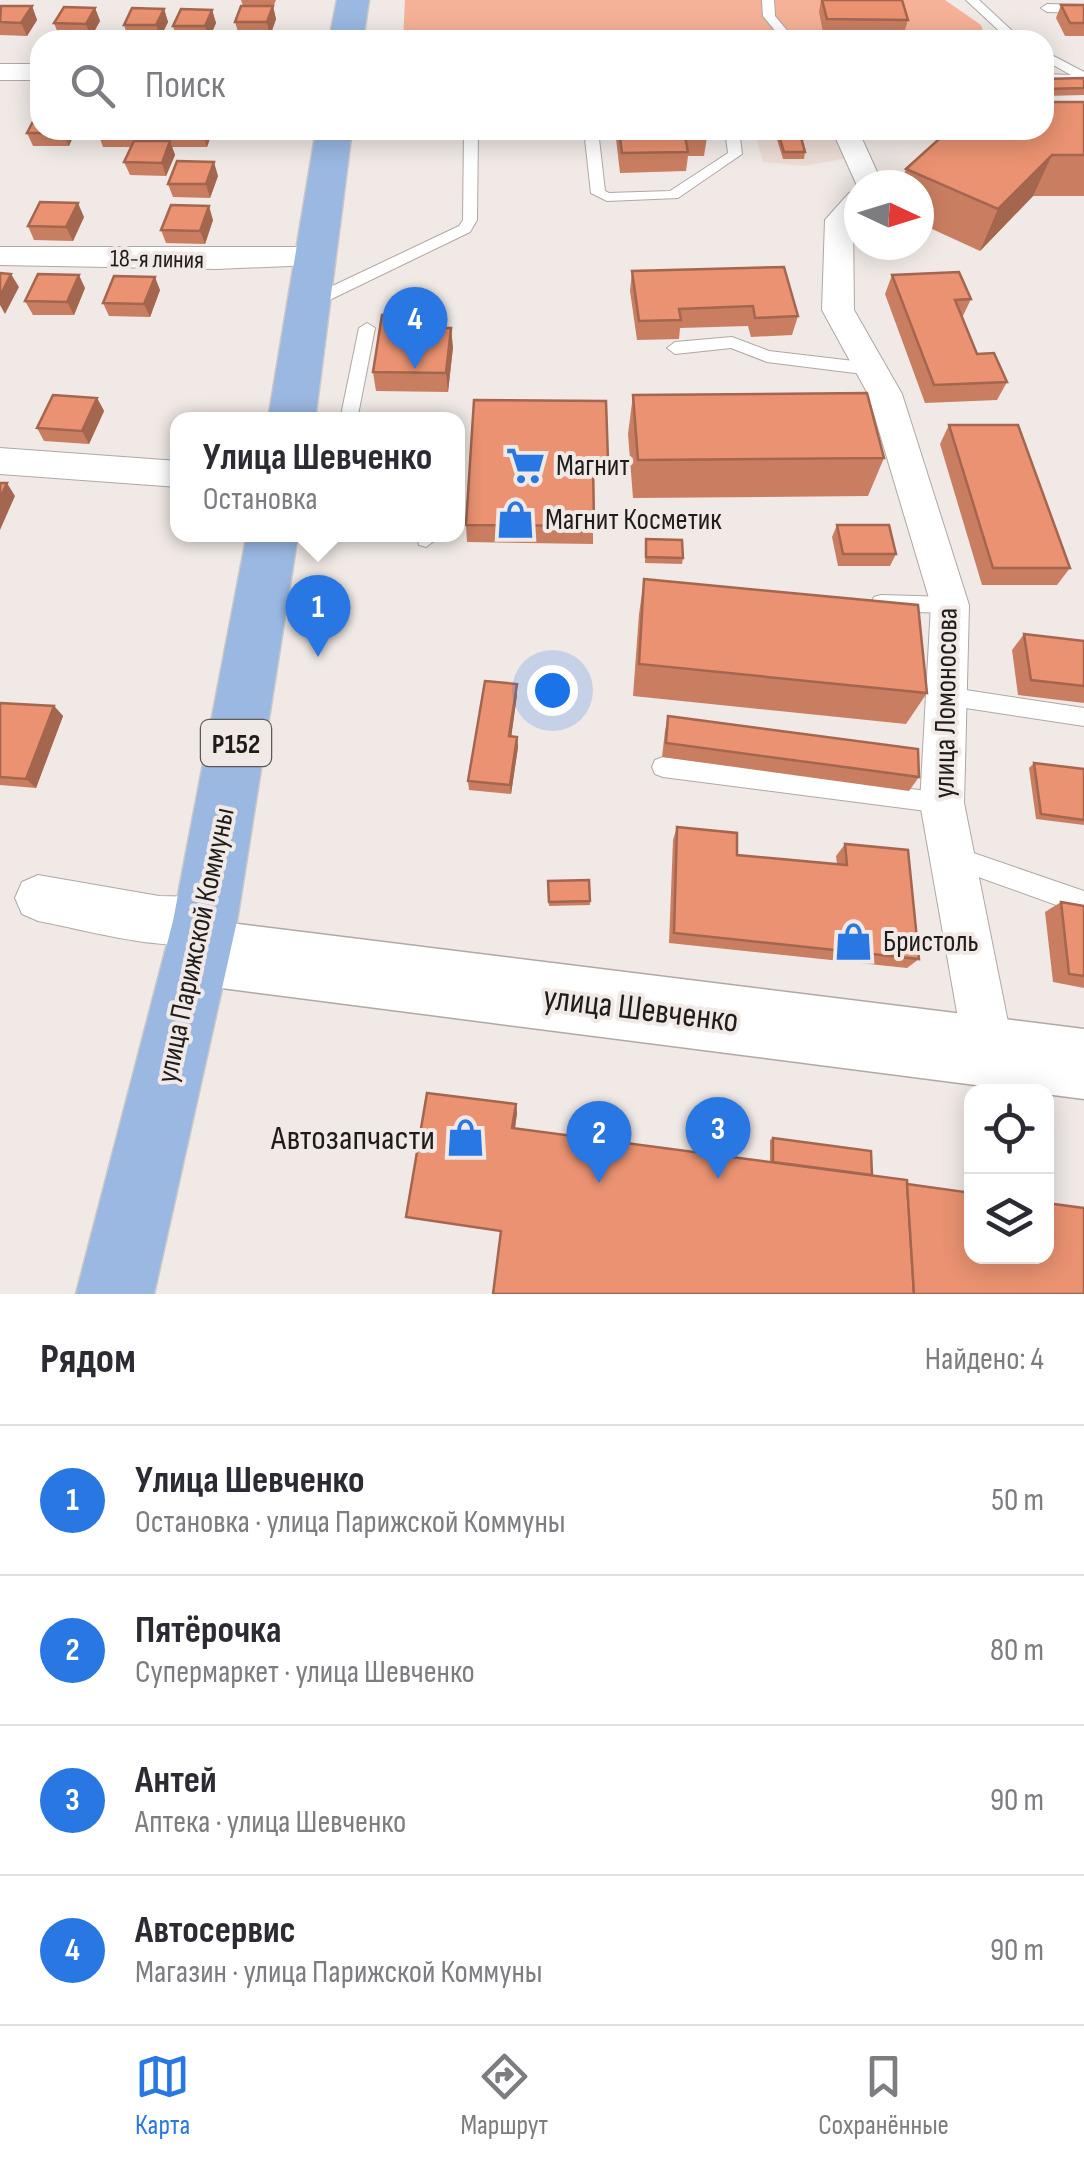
<!DOCTYPE html>
<html lang="ru">
<head>
<meta charset="utf-8">
<style>
  body { margin:0; font-family:"Sofia Sans Condensed",sans-serif; background:#f7f7f7; color:#2b2b33 }
  .controls { position:absolute; right:30px; bottom:30px; display:grid; overflow:hidden; border-radius:20px; box-shadow:0 5px 25px #0003 }
  .controls button { width:90px; height:90px; display:grid; place-items:center; padding:0; border:0; border-bottom:2px solid #e1e1e2; background:#fff; color:#2b2b33; font:50px sans-serif }
  .compass { position:absolute; left:844px; top:170px; width:90px; height:90px; border-radius:50%; background:#fff; box-shadow:0 5px 25px #0003; rotate:94deg }
  .you { position:absolute; left:552px; top:690px; width:35px; height:35px; margin:-25px; border:8px solid #fff; border-radius:50%; background:#1a73e8; box-shadow:0 0 0 15px #1a73e833 }
  .badge { display:grid; place-items:center; width:65px; height:65px; border-radius:50%; background:#2977e3; color:#fff; font-size:32px; font-weight:700 }
  .pin { position:absolute; translate:-50% -82px; filter:drop-shadow(0 2px 5px #0008) }
  .pin::after { content:''; position:absolute; top:52px; width:35px; height:30px; background:inherit; clip-path:polygon(0 0,100% 0,50% 100%) }
  .popup { position:absolute; left:170px; top:412px; width:295px; height:130px; box-sizing:border-box; display:grid; place-content:center; border-radius:20px; background:#fff; filter:drop-shadow(0 2px 8px #0005); font-size:32px; white-space:nowrap; color:#7c7c81 }
  .popup b { font-size:38px; color:#2b2b33 }
  .popup::after { content:''; position:absolute; left:50%; top:100%; margin-left:-20px; border:20px solid transparent; border-top-color:#fff }
  .list { margin:0; padding:0; list-style:none }
  h2 { display:flex; justify-content:space-between; align-items:center; height:130px; margin:0; padding:0 40px; font-size:42px }
  h2 small { font-size:32px; font-weight:400; color:#7c7c81 }
  .list li { display:grid; grid-template-columns:65px 1fr auto; gap:30px; align-items:center; box-sizing:border-box; height:150px; padding:0 40px; border-top:2px solid #e1e1e2 }
  .list b { display:block; font-size:38px; white-space:nowrap }
  .list p { margin:0; font-size:32px; white-space:nowrap; color:#7c7c81 }
  .list em { font-size:32px; font-style:normal; color:#7c7c81 }
  .icon { flex:none; width:55px; height:55px; fill:none; stroke:currentColor; stroke-width:2; stroke-linecap:round; stroke-linejoin:round }
  .map { position:relative; flex:none; width:1084px; height:1294px; overflow:hidden }
  .search { position:absolute; background:#fff; box-shadow:0 5px 25px #0003; left:30px; right:30px; top:30px; height:110px; display:flex; align-items:center; gap:25px; box-sizing:border-box; padding:0 35px; border-radius:30px; color:#7c7c81; font-size:38px }
  .sheet { height:730px; background:#fff }
  nav { display:flex; justify-content:space-around; align-items:center; box-sizing:border-box; height:140px; border-top:2px solid #e1e1e2; background:#fff; font-size:28px; color:#7c7c81 }
  nav a { display:grid; justify-items:center; gap:5px }
  nav .on { color:#2977e3 }
  .map>svg:first-child { display:block }
  .built { fill:#ecdcd6 }
  .green { fill:#f6b298 }
  .lines { fill:none; stroke-linecap:round; stroke-linejoin:round }
  .lane-casing { stroke:#afa8a5; stroke-width:2 }
  .street-casing { stroke:#afa8a5; stroke-width:2 }
  .secondary-casing { stroke:#afa8a5; stroke-width:3 }
  .primary-casing { stroke:#c9c9c8; stroke-width:3 }
  .lane { fill:#fff; fill-rule:evenodd }
  .street { fill:#fff; fill-rule:evenodd }
  .secondary { fill:#fff; fill-rule:evenodd }
  .primary { fill:#9ab8e2; fill-rule:evenodd }
  .wall { fill:#c97e61 }
  .shaded-wall { fill:#a4664f }
  .building { fill:#ea9271; stroke:#a4664f; stroke-width:2.5 }
  .labels { text-anchor:middle; stroke-width:8; stroke-linejoin:round; paint-order:stroke }
  .far-street-label { font-size:25px; fill:#1f1c1b; stroke:#f0e9e6 }
  .shield { fill:#f0e9e6; stroke:#5e5a58; stroke-width:2.5 }
  .shield-label { font-size:28px; font-weight:bold; fill:#1f1c1b }
  .poi-label { font-size:30px; fill:#1f1c1b; stroke:#f0e9e6; text-anchor:start }
  .street-label { font-size:30px; fill:#1f1c1b; stroke:#f0e9e6 }
  .near-street-label { font-size:35px; fill:#1f1c1b; stroke:#f0e9e6 }
  .near-poi-label { font-size:35px; fill:#1f1c1b; stroke:#f0e9e6; text-anchor:end }
</style>
</head>
<body>
<div class="map">
<svg width="1084" height="1294" viewBox="0 0 1084 1294">
  <rect width="100%" height="100%" fill="#f0e9e6"/>
  <path class="built" d="M754,130h83l10,28 -43,8 -41,-4z"/>
  <path class="green" d="M405,0h540l36,25 5,15h-583z"/>
  <g class="lines">
    <defs>
      <g id="lane">
        <path d="M762,0h12l1,16 20,24h-12l-20,-24z"/>
        <path d="M966,0h13l43,40h-13z"/>
        <path d="M1084,5v8l-37,-1 -6,-4 6,-4z"/>
        <path d="M1044,51l40,21v10h-40v-8l27,1 -27,-15z"/>
        <path d="M464,130h14l-1,90 -7,12 -155,75h-10v-8l154,-73 4,-6z"/>
        <path d="M584,130h14l7,61 4,2 61,-2 58,-38 -3,-23h14l3,24 -64,44 -71,3 -16,-8z"/>
        <path d="M367,323l8,5 -18,92h-17l19,-92z"/>
        <path d="M732,337l37,14 102,12 8,6 -8,6 -104,-13 -36,-14 -56,6 -8,-6 8,-6z"/>
        <path d="M417,534h18v6l-9,7 -7,-2z"/>
        <path d="M881,595l69,2 7,2 3,6 -3,6 -7,2 -69,-2 -7,-2 -3,-6 3,-6z"/>
        <path d="M946,687l138,21v18l-138,-21 -7,-3 -3,-6 3,-6z"/>
        <path d="M663,757l279,36 8,3 3,7 -3,7 -8,3 -279,-36 -8,-3 -3,-7 3,-7z"/>
        <path d="M953,846l131,45v24l-139,-50 -3,-8 3,-8z"/>
      </g>
      <g id="street">
        <rect x="0" y="64" width="40" height="16"/>
        <path d="M832,130h26l25,55h-24v31l-6,6 1,88 48,84 67,211 -5,198 50,249 -7,18 -18,7 -18,-7 -7,-18 -44,-249 11,-198 -63,-211 -46,-84 3,-90 24,-27 10,-3z"/>
        <path d="M0,247h314l11,2 4,7 -4,7 -11,2 -98,4 -216,-4z"/>
        <path d="M0,448l178,13v26l-178,-13z"/>
        <path d="M38,875l121,21 46,1 17,7 7,17 -7,17c-47,19 -134,-8 -184,-17l-16,-7 -7,-16 7,-16z"/>
      </g>
      <path id="secondary" d="M198,919l886,110v70l-886,-114 -23,-10 -10,-23 10,-23z"/>
      <g id="primary">
        <path d="M337,0h32l-6,40h-34z"/>
        <path d="M316,130h36l-37,290h-47z"/>
        <path d="M247,534h51l-61,387 -83,373h-78l97,-373z"/>
      </g>
    </defs>
    <use href="#lane" class="lane-casing"/>
    <use href="#street" class="street-casing"/>
    <use href="#secondary" class="secondary-casing"/>
    <use href="#primary" class="primary-casing"/>
    <use href="#lane" class="lane"/>
    <use href="#street" class="street"/>
    <use href="#secondary" class="secondary"/>
    <use href="#primary" class="primary"/>
  </g>
  <g class="wall">
    <path d="M241,0h35l-3,7 3,12 -6,17 -31,-1 -4,-13 8,-16z"/>
    <path d="M821,0l87,20 -4,13 -81,-1 -4,-20z"/>
    <path d="M1061,5h23v31h-19l-9,-18z"/>
    <path d="M32,6l5,14 -10,16 -27,-1v-28z"/>
    <path d="M95,8l5,13 -9,16 -32,-1 -5,-13z"/>
    <path d="M164,9l4,13 -8,16h-32l-4,-13z"/>
    <path d="M212,10l4,13 -7,16h-32l-4,-13z"/>
    <path d="M1084,78v17l-40,1v-17z"/>
    <path d="M1084,102v94h-51l-53,55 -61,-28v-38h-19l6,-16z"/>
    <path d="M76,130l-7,16h-36l-6,-13z"/>
    <path d="M146,130l-5,11h29l-3,-7 1,-4h45l-6,17h-35l3,8 -9,21 -36,-1 -6,-13 7,-15h-28l-5,-14z"/>
    <path d="M488,130h45l-2,8 -43,-3z"/>
    <path d="M615,130h91l1,7 -3,19h-16l-2,15 -66,2z"/>
    <path d="M774,130h53l-1,3 -26,1 5,18 -1,7h-21z"/>
    <path d="M218,176l-8,22 -37,-1 -5,-13z"/>
    <path d="M84,217l-11,24 -39,-1 -6,-14z"/>
    <path d="M213,220l-8,24 -39,-1 -5,-13z"/>
    <path d="M632,271l166,45 -6,19 -41,2 -3,-11 -68,2 -1,11 -42,1 -7,-49z"/>
    <path d="M892,275l79,24 -9,19 15,36 30,28 -10,18 -72,3 -40,-109z"/>
    <path d="M85,288l-11,27h-41l-8,-14z"/>
    <path d="M160,290l-10,27 -41,-1 -6,-13z"/>
    <path d="M453,347l-5,45 -72,-1 -3,-19z"/>
    <path d="M633,395l251,63 -16,38 -235,2 -5,-64z"/>
    <path d="M97,398l7,13 -15,33 -45,-3 -7,-13z"/>
    <path d="M474,400l134,60 -2,18h-13v66l-126,-2 -1,-17z"/>
    <path d="M949,425l121,143 -13,17h-75l-42,-141z"/>
    <path d="M837,525l59,29 -6,12h-52l-6,-29z"/>
    <path d="M646,539l37,19 -1,6 -37,-1z"/>
    <path d="M644,579l283,114 -21,31 -273,-28 6,-82z"/>
    <path d="M1024,634l60,7v62l-66,-8 -6,-45z"/>
    <path d="M517,684v11l-6,41 6,1 1,10 -7,47 -42,-4 -1,-9z"/>
    <path d="M0,703l54,3 9,10 -27,72 -36,-3z"/>
    <path d="M668,716l251,61 -10,14 -247,-34 3,-26z"/>
    <path d="M1034,763l50,6v56l-48,-6 -7,-51z"/>
    <path d="M677,827l60,28 100,9 -1,-8 9,-12 74,115 -12,9 -238,-25 4,-103z"/>
    <path d="M548,881l42,20v4l-41,1z"/>
    <path d="M1061,902l23,4v82l-31,-6 -8,-70z"/>
    <path d="M516,1104l1,9 -2,15 255,34v-22l3,-2 98,13 -370,80 -95,-14z"/>
  </g>
  <g class="shaded-wall">
    <path d="M32,6l5,14 -10,16 -6,-13z"/>
    <path d="M273,6l3,13 -6,17 -3,-14z"/>
    <path d="M95,8l5,13 -9,16 -5,-13z"/>
    <path d="M164,9l4,13 -8,16 -4,-13z"/>
    <path d="M212,10l4,13 -7,16 -4,-13z"/>
    <path d="M65,130h11l-7,16 -6,-13z"/>
    <path d="M135,130h11l-7,17 -5,-14z"/>
    <path d="M205,130h8l-6,17 -4,-13z"/>
    <path d="M170,141l5,14 -9,21 -4,-13z"/>
    <path d="M1052,155l-19,41 -53,55 18,-42z"/>
    <path d="M214,162l4,14 -8,22 -4,-14z"/>
    <path d="M78,203l6,14 -11,24 -7,-14z"/>
    <path d="M209,206l4,14 -8,24 -5,-13z"/>
    <path d="M11,274l8,13 -14,27 -5,-9v-9z"/>
    <path d="M79,275l6,13 -11,27 -7,-13z"/>
    <path d="M155,277l5,13 -10,27 -6,-13z"/>
    <path d="M451,328l2,19 -5,45 -2,-19z"/>
    <path d="M97,398l7,13 -15,33 -7,-13z"/>
    <path d="M7,483l8,13 -15,34v-32z"/>
    <path d="M517,684v11l-7,51 -1,-10z"/>
    <path d="M54,706l9,10 -27,72 -10,-9z"/>
    <path d="M517,737l1,10 -7,47 -1,-9z"/>
    <path d="M516,1104l1,9 -3,22 -2,-7z"/>
  </g>
  <g class="building">
    <path d="M822,0h80l6,20 -81,-1z"/>
    <path d="M1061,5h23v18h-14z"/>
    <path d="M1,6h31l-11,17 -21,-1z"/>
    <path d="M241,6h32l-6,16h-32z"/>
    <path d="M64,7l31,1 -9,16 -32,-1z"/>
    <path d="M132,8l32,1 -8,16h-32z"/>
    <path d="M181,9l31,1 -7,16h-32z"/>
    <path d="M1084,78v10l-40,1v-10z"/>
    <path d="M1044,102h40v53h-32l-54,54 -92,-40 43,-39h95z"/>
    <path d="M38,112h2v18h25l-2,3h-36z"/>
    <path d="M99,130h36l-1,3h-36z"/>
    <path d="M168,130h37l-2,4h-36z"/>
    <path d="M619,130h87l1,7h-22l3,15 -66,1z"/>
    <path d="M777,130h22l6,22h-21z"/>
    <path d="M134,141h36l-8,22 -38,-1z"/>
    <path d="M177,161l37,1 -8,22h-38z"/>
    <path d="M40,202l38,1 -12,24 -38,-1z"/>
    <path d="M171,205l38,1 -9,25 -39,-1z"/>
    <path d="M784,267l14,49 -43,2 -2,-12 -74,3 2,11 -42,1 -7,-50z"/>
    <path d="M959,272l12,27 -16,1 22,54 17,-1 13,29 -73,3 -42,-110z"/>
    <path d="M0,273l11,1 -11,22z"/>
    <path d="M38,274l41,1 -12,27 -42,-1z"/>
    <path d="M114,276l41,1 -11,27 -41,-1z"/>
    <path d="M382,315l51,1 -1,12h19l-5,45 -73,-1z"/>
    <path d="M867,393l17,65 -246,2 -5,-65z"/>
    <path d="M53,395l44,3 -15,33 -45,-3z"/>
    <path d="M474,400l132,1 2,59h-15l1,66 -128,-1z"/>
    <path d="M949,425h69l52,143h-77z"/>
    <path d="M0,483h7l-7,15z"/>
    <path d="M837,525h52l7,29h-53z"/>
    <path d="M646,539l36,1 1,18 -37,-1z"/>
    <path d="M644,579l274,26 9,88 -288,-29z"/>
    <path d="M1024,634l60,7v45l-53,-6z"/>
    <path d="M485,681l32,3 -8,52 8,1 -7,48 -42,-4z"/>
    <path d="M0,703l54,3 -28,73 -26,-2z"/>
    <path d="M668,716l250,33 1,28 -253,-34z"/>
    <path d="M1034,763l50,6v51l-43,-6z"/>
    <path d="M677,827l60,6v22l110,10 -2,-21 63,6 11,109 -245,-26z"/>
    <path d="M589,880l1,21 -41,1 -1,-21z"/>
    <path d="M1061,902l23,4v70l-15,-2z"/>
    <path d="M427,1093l89,11 -4,24 395,52 7,114h-421l8,-63 -95,-14z"/>
    <path d="M773,1138l98,13 1,24 -99,-13z"/>
    <path d="M907,1184l65,9v63h74v-53l38,5v86h-170z"/>
  </g>
  <defs>
    <symbol id="supermarket-bare" viewBox="-9 -9 18 18"><path d="M-6-5.5h2.5l.6 2H6L4.5 2H-2.5L-4.4-4H-6ZM-1.5 3.2a1.3 1.3 0 1 0 .1 0ZM3 3.2a1.3 1.3 0 1 0 .1 0Z" fill="#2977e3" stroke="#f0e9e6" stroke-width="2.5" paint-order="stroke"/></symbol>
    <symbol id="shop-bare" viewBox="-9 -9 18 18"><path d="M-5-2.5h2.3a2.7 3.5 0 0 1 5.4 0H5L5.5 6h-11ZM-1.5-2.5h3a1.5 2.3 0 0 0-3 0Z" fill="#2977e3" stroke="#f0e9e6" stroke-width="2.5" paint-order="stroke"/></symbol>
  </defs>
  <g fill-rule="evenodd">
    <use href="#supermarket-bare" x="498" y="438" width="55" height="55"/>
    <use href="#shop-bare" x="488" y="492" width="55" height="55"/>
    <use href="#shop-bare" x="826" y="914" width="55" height="55"/>
    <use href="#shop-bare" x="438" y="1110" width="55" height="55"/>
  </g>
  <g class="labels">
    <g class="far-street-label">
      <text transform="translate(157 258) rotate(1)" y="9">18-я линия</text>
    </g>
    <rect class="shield" x="201" y="720" width="70" height="46" rx="8"/>
    <g class="shield-label">
      <text x="236" y="753">Р152</text>
    </g>
    <g class="poi-label">
      <text x="556" y="475">Магнит</text>
      <text x="545" y="529">Магнит Косметик</text>
      <text x="883" y="951">Бристоль</text>
    </g>
    <g class="street-label">
      <text transform="translate(945 703) rotate(-89)" y="10">улица Ломоносова</text>
      <text transform="translate(195 945) rotate(-78)" y="10">улица Парижской Коммуны</text>
    </g>
    <g class="near-street-label">
      <text transform="translate(641 1008) rotate(7)" y="12">улица Шевченко</text>
    </g>
    <g class="near-poi-label">
      <text x="435" y="1149">Автозапчасти</text>
    </g>
  </g>
</svg>
<div class="controls">
<button><svg class="icon" aria-label="locate" viewBox="0 0 24 24"><circle cx="12" cy="12" r="6"/><path d="M12 2v4M12 18v4M2 12h4M18 12h4"/></svg></button>
<button><svg class="icon" aria-label="layers" viewBox="0 0 24 24"><path d="M12 4l9 5-9 5-9-5zM3 14l9 5 9-5"/></svg></button>
</div>
<svg class="compass" viewBox="-18 -18 36 36"><path d="M0-13l5 13h-10z" fill="#e53935"/><path d="M0 13l5-13h-10z" fill="#7c7c81"/></svg>
<div class="you"></div>
<div class="pin badge" style="left:318px;top:657px">1</div>
<div class="popup"><b>Улица Шевченко</b>Остановка</div>
<div class="pin badge" style="left:599px;top:1183px">2</div>
<div class="pin badge" style="left:718px;top:1179px">3</div>
<div class="pin badge" style="left:415px;top:369px">4</div>
<div class="search"><svg class="icon" aria-label="search" viewBox="0 0 24 24"><circle cx="10" cy="10" r="6"/><path d="M15 15l6 6"/></svg>Поиск</div>
</div>
<section class="sheet">
<h2>Рядом<small>Найдено: 4</small></h2>
<ul class="list">
<li><span class="badge">1</span><div><b>Улица Шевченко</b><p>Остановка · улица Парижской Коммуны</p></div><em>50 m</em></li>
<li><span class="badge">2</span><div><b>Пятёрочка</b><p>Супермаркет · улица Шевченко</p></div><em>80 m</em></li>
<li><span class="badge">3</span><div><b>Антей</b><p>Аптека · улица Шевченко</p></div><em>90 m</em></li>
<li><span class="badge">4</span><div><b>Автосервис</b><p>Магазин · улица Парижской Коммуны</p></div><em>90 m</em></li>
</ul>
</section>
<nav>
<a class="on"><svg class="icon" aria-label="map" viewBox="0 0 24 24"><path d="M3 6l6-2 6 2 6-2v14l-6 2-6-2-6 2zM9 4v14M15 6v14"/></svg>Карта</a>
<a><svg class="icon" aria-label="directions" viewBox="0 0 24 24"><path d="M12 3l9 9-9 9-9-9zM9 14v-3h6M13 9l2 2-2 2"/></svg>Маршрут</a>
<a><svg class="icon" aria-label="saved" viewBox="0 0 24 24"><path d="M7 4h10v16l-5-4-5 4z"/></svg>Сохранённые</a>
</nav>
</body>
</html>
